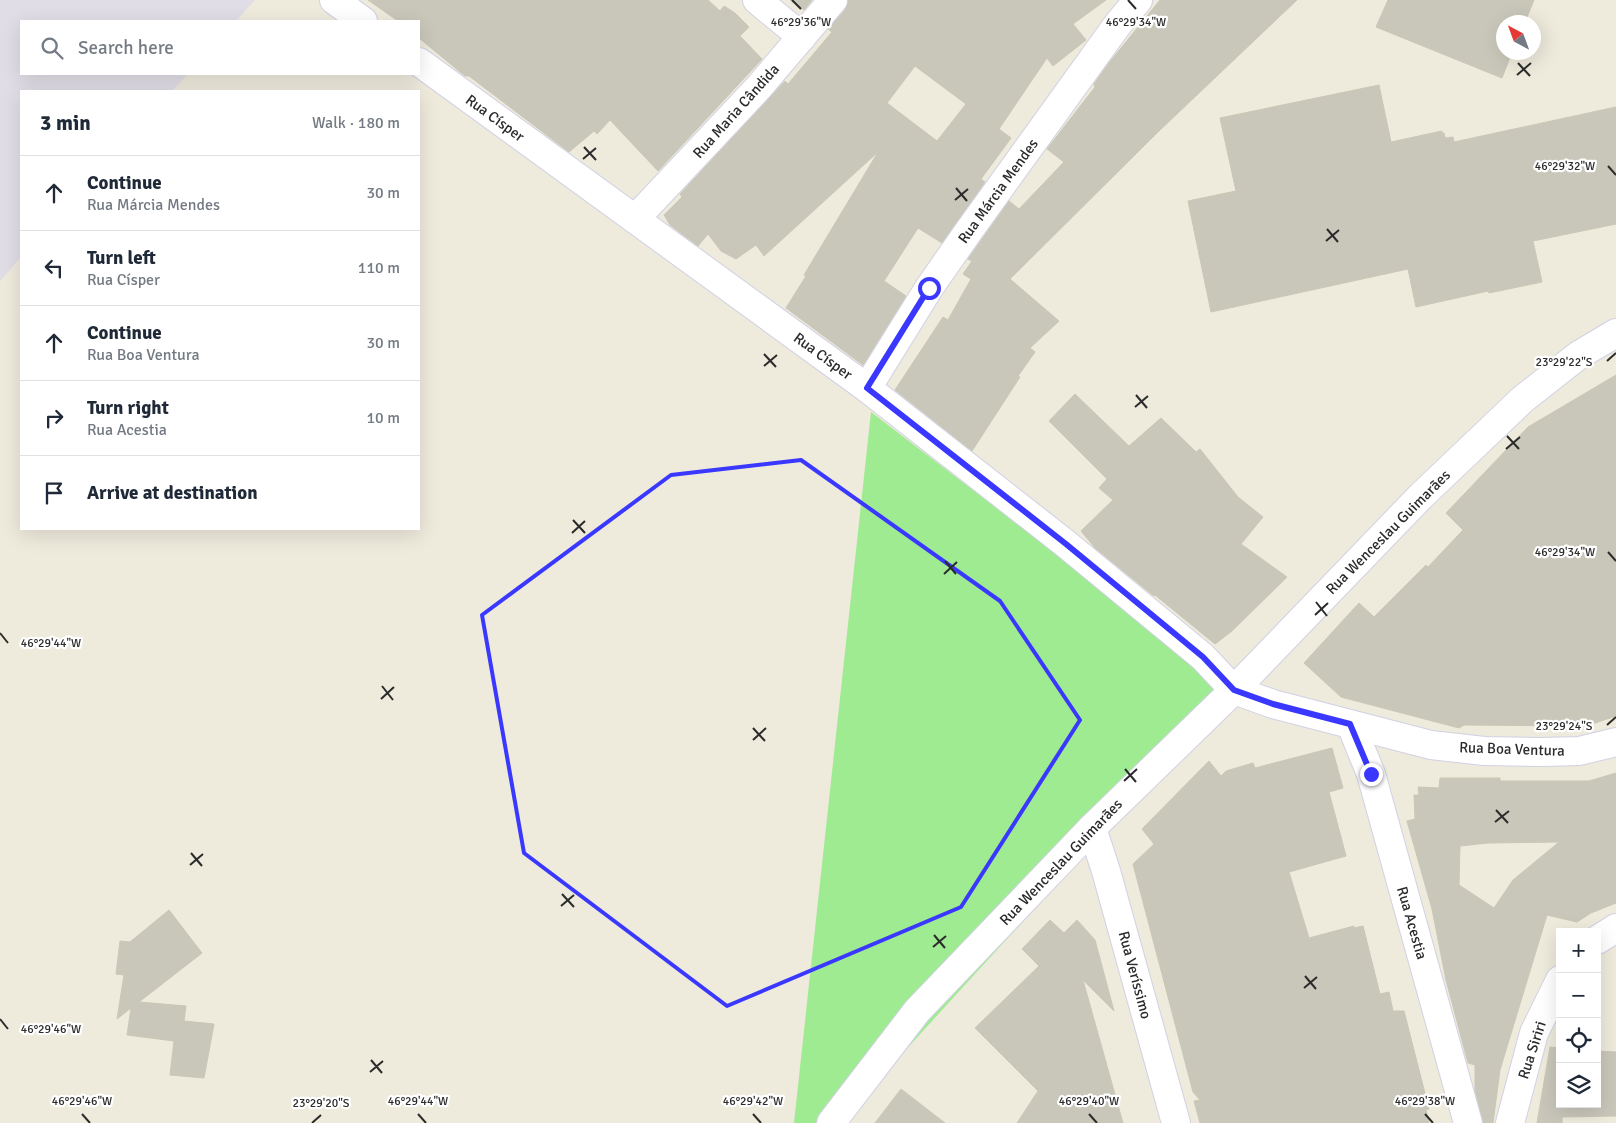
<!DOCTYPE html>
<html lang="en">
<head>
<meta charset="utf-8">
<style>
  body { margin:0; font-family:Signika,sans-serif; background:#f2f2f3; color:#1f2937 }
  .controls { position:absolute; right:15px; bottom:15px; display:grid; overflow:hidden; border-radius:0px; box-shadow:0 5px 20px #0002 }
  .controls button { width:45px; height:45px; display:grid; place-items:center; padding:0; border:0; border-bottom:1px solid #e0e1e3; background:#fff; color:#1f2937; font:25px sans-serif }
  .compass { position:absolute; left:1496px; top:15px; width:45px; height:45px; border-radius:50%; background:#fff; box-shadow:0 5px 20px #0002; rotate:319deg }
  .stop { position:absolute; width:15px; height:15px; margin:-11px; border:4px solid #3a38ff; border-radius:50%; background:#fff }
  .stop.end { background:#3a38ff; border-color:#fff; box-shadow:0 1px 5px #0008 }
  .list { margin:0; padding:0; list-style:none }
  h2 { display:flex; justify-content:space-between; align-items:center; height:65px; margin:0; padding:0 20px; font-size:21px }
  h2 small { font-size:16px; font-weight:400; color:#747a83 }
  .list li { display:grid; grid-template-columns:32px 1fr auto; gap:15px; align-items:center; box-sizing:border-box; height:75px; padding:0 20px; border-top:1px solid #e0e1e3 }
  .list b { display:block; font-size:19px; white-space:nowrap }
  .list p { margin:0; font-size:16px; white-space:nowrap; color:#747a83 }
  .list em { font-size:16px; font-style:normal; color:#747a83 }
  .icon { flex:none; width:28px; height:28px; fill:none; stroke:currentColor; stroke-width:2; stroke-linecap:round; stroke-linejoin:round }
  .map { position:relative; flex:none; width:1616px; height:1123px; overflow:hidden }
  .search { position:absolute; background:#fff; box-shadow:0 5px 20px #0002; left:20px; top:20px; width:400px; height:55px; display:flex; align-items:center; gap:12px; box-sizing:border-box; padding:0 18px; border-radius:0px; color:#747a83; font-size:19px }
  .panel { position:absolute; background:#fff; box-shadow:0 5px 20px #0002; left:20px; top:90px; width:400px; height:440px; border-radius:0px }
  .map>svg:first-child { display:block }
  .industrial { fill:#e1dde6 }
  .green { fill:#9feb92 }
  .building { fill:#c9c7ba; stroke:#cac7b5; fill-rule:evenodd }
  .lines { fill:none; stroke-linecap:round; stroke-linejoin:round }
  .minor-casing { stroke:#d1d1e5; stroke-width:30 }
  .minor { stroke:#fff; stroke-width:28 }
  .route { stroke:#3a38ff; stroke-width:6 }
  .marked { fill:none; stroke:#3a38ff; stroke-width:4; stroke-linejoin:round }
  .ticks { fill:none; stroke:#2b2b2b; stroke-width:2 }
  .labels { text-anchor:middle; stroke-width:4.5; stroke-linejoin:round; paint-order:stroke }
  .street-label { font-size:15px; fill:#2b2b2b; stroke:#fff }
  .ticks-label { font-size:12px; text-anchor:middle; fill:#2b2b2b; stroke:#fff; stroke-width:4.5; stroke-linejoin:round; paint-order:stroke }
</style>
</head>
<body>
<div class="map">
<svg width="1616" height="1123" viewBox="0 0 1616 1123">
  <rect width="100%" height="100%" fill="#eeeadc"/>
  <path class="industrial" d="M0,0h255l-19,21h-215v53h167l-16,17h-151v166l-21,24z"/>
  <path class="green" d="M871,412l363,278 -395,433h-45z"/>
  <g class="building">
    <path d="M368,0h340l12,11 4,-5 11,7 14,14 -9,9 22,23 -104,112 -48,-51 -13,14 -3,-3 -25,21 -100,-76h-4l-46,-38v-17h-21z"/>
    <path d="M790,0h22l-8,10z"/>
    <path d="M848,0h258l-33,24 13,16 -33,26 -6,-8 -48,71 12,9 -30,41 4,3 -43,61 -24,-15 -34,53 22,15 -43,69 -77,-57 20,-32 -2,-1 74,-123 -114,104 -8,-11 -20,14 -15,-8 -13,-17 -10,12 -28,-21 -6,-10 18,-18 -2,-3 105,-113 3,3 44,-52 -4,-3 17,-19zM915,66l51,38 -29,37 -50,-38z"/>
    <path d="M1160,0h137l-139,132 -148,147 49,42 -29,27 5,4 -17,24 2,1 -48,74 -77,-61 48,-73 5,3 23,-41 -8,-5 9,-13 -4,-2 41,-58 10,8 45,-47 -17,-13 48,-62 -1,-3 14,-20z"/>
    <path d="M1388,0h146l-9,22h-21v30h8l-10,26 -126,-51z"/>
    <path d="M1379,85l12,57 51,-11v2h2l1,5 8,-1 1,5 162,-35v117l-83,17 9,41 -53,11 -1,-2 -72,16 -8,-38 -197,43 -23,-111 48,-10 -16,-73z"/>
    <path d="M1616,375v341l-30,10 -122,-1 -5,3 -118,-31 -37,-34 55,-60 15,14 52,-52 2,2 35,-37 -17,-17 82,-86z"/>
    <path d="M1075,394l54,52 32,-28 35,34 4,-3 38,48 25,20 -22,27 46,33 -55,54 -17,13 -60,-49 -1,1 -59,-48 -14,-17 32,-31 -14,-12 8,-9 -58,-58z"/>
    <path d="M1332,748l11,40 -14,4 17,64 -57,16 20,66 45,-12v2l9,-2 17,68 9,-2 4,19h11l25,98 -3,1 3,13h-229l-6,-22 6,-1 -7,-8 -60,-228 21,-20 -12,-15 67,-68 12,15 5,-5 27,-8 2,5z"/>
    <path d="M1616,773v130l-25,10 -14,9 -30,-7 -47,155 -7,53h-10l-8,-33v-25l-7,-2 -22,-83 -14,-71 -25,-88 8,-2 -1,-24h5l-1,-8 21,1 1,-10h60v3h89zM1559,842l-46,38 -19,28 -35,-23 1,-39 28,-3z"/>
    <path d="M169,910l33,43 -63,49 47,4 -2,15 30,3 -10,54 -34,-3 4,-34 -47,-6 4,-27 -14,11 7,-44 -8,-1 4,-33 10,1z"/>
    <path d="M1050,920l14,13 13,-13 18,20 19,71 -31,-31 40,143h-106l21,-32 -63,-63 64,-62 -17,-17z"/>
    <path d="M1550,1047l10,1v56h37v-53l19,1v64l-54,1v6h-25z"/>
    <path d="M901,1089l44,34h-70z"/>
  </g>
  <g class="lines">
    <defs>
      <g id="minor">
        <path d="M334,0l29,21"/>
        <path d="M757,0l45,37"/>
        <path d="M419,62l448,326 199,156 137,113 31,33 39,14 158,41 53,6 57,1 38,-1 37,-9"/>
        <path d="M635,219l124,-132 74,-87"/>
        <path d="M867,388l62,-100 39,-56 150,-208 20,-24"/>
        <path d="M1351,725l20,49 97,349"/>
        <path d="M1092,828l14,43 70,252"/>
        <path d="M1597,940l19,-12"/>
        <path d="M831,1123l86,-112 175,-183 142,-138 186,-193 103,-98 56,-44 37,-22"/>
        <path d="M1510,1123l24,-90 26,-53"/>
      </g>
    </defs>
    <use href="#minor" class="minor-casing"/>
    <use href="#minor" class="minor"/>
  </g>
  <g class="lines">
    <path class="route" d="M929,288l-62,100 199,156 137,113 31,33 39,14 77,20 21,50"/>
  </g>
  <path class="marked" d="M801,460l199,141 80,119 -119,187 -234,99 -203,-153 -42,-238 189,-140z"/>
  <path class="ticks" d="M792,0l9,9M1128,0l8,9M1518,63l12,13M1517,75l14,-12M584,147l12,13M583,159l13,-11M1608,166l8,9M956,188l11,13M955,200l13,-11M1327,229l11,13M1326,241l13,-11M764,354l12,13M1607,361l9,-8M764,366l13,-11M1136,395l11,13M1135,407l13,-11M1507,436l12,13M1506,449l14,-12M573,520l12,13M572,533l13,-12M1608,552l8,9M945,561l11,13M944,574l13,-12M1316,602l11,14M1315,615l13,-12M0,633l8,10M382,686l11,14M381,699l13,-12M1607,725l9,-8M753,728l12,13M753,740l13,-12M1125,769l11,13M1124,781l13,-12M1496,810l12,13M1495,822l14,-11M191,853l11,13M190,865l13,-11M562,894l12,13M561,906l13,-11M934,935l11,13M933,947l13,-11M1305,976l11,13M1304,988l13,-11M0,1019l8,10M371,1060l11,13M370,1072l13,-11M82,1114l8,9M418,1114l8,9M753,1114l8,9M1089,1114l8,9M1425,1114l8,9M312,1123l9,-8"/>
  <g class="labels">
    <g class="street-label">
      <text transform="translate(736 111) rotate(-48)" y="5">Rua Maria Cândida</text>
      <text transform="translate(495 118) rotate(36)" y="5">Rua Císper</text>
      <text transform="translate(998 191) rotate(-54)" y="5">Rua Márcia Mendes</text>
      <text transform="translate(823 356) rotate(36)" y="5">Rua Císper</text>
      <text transform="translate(1388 532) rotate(-45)" y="5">Rua Wenceslau Guimarães</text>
      <text transform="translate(1512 749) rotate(2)" y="5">Rua Boa Ventura</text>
      <text transform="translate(1061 862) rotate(-46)" y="5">Rua Wenceslau Guimarães</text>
      <text transform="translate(1412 923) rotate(74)" y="5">Rua Acestia</text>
      <text transform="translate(1135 975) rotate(75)" y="5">Rua Veríssimo</text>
      <text transform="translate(1532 1050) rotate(-72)" y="5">Rua Siriri</text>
    </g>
  </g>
  <g class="ticks-label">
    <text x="801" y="26">46°29'36"W</text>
    <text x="1136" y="26">46°29'34"W</text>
    <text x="1565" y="170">46°29'32"W</text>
    <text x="1564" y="366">23°29'22"S</text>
    <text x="1565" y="556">46°29'34"W</text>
    <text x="51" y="647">46°29'44"W</text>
    <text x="1564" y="730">23°29'24"S</text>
    <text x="51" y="1033">46°29'46"W</text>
    <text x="82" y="1105">46°29'46"W</text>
    <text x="418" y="1105">46°29'44"W</text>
    <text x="753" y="1105">46°29'42"W</text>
    <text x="1089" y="1105">46°29'40"W</text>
    <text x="1425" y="1105">46°29'38"W</text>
    <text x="321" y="1107">23°29'20"S</text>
  </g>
</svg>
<div class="controls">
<button>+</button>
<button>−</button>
<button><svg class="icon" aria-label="locate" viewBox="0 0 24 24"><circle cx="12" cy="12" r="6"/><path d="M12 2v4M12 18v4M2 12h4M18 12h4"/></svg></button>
<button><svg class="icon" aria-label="layers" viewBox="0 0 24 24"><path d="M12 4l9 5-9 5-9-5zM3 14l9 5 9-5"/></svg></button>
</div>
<svg class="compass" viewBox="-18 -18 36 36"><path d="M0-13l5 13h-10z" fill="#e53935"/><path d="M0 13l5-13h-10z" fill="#747a83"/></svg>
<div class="stop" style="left:929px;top:288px"></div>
<div class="stop end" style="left:1371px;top:774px"></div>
<div class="search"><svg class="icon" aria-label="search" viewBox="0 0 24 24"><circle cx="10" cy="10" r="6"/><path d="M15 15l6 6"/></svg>Search here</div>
<section class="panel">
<h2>3 min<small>Walk · 180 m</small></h2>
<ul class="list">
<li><svg class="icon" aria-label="ahead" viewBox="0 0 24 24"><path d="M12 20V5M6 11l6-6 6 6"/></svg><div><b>Continue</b><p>Rua Márcia Mendes</p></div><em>30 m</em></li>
<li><svg class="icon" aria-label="left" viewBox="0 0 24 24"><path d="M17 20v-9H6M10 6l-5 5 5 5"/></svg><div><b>Turn left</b><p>Rua Císper</p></div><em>110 m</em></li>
<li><svg class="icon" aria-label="ahead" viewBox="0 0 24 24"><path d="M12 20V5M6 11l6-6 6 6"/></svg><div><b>Continue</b><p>Rua Boa Ventura</p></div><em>30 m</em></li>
<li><svg class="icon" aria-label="right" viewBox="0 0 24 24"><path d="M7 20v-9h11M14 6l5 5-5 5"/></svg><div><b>Turn right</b><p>Rua Acestia</p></div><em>10 m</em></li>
<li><svg class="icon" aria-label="arrive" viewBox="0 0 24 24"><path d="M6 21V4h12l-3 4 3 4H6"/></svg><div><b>Arrive at destination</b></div></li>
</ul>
</section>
</div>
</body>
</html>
